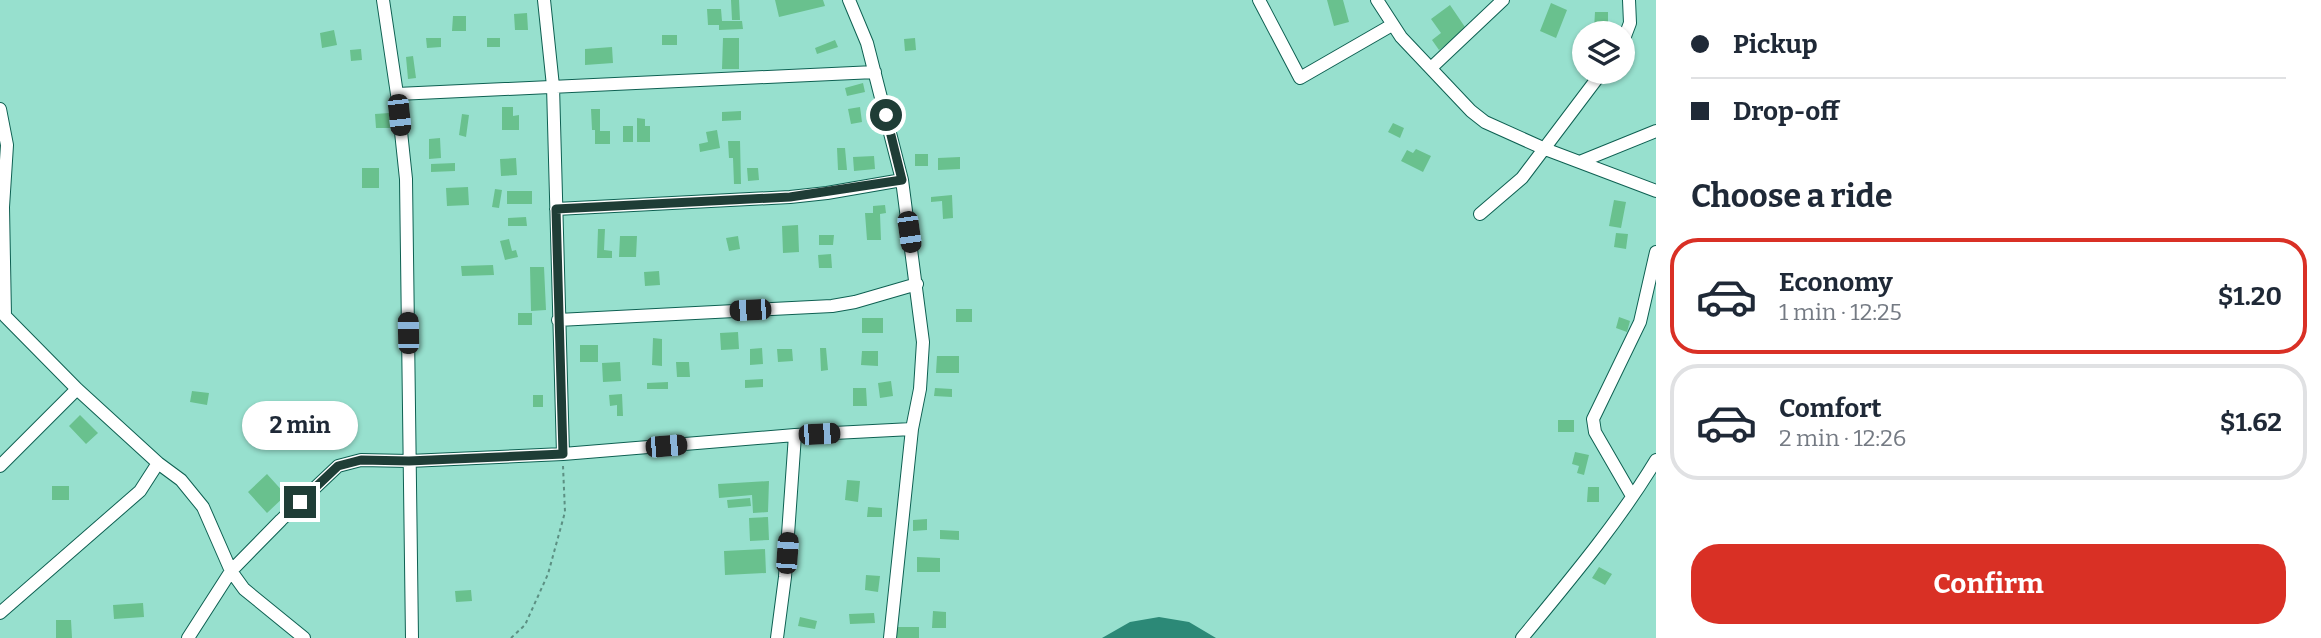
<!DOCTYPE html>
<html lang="en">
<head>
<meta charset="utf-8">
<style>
	body { margin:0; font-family:Bitter,serif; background:#f2f2f3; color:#1f2937; height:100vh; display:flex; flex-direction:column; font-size:26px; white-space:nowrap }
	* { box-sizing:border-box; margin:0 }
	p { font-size:23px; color:#747a83 }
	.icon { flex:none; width:38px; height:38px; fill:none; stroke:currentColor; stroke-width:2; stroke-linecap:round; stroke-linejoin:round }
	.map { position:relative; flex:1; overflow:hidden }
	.panel { display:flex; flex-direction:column; background:#fff; width:665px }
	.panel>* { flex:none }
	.top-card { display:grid; align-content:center; height:154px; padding:0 35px; background:#fff }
	.controls { position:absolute; left:1572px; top:21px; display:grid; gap:14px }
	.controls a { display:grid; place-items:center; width:63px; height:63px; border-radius:50%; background:#fff; box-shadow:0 2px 5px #0004; font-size:35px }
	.end { position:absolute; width:32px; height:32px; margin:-16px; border:9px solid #1f3d36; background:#fff; box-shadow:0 0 0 4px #fff }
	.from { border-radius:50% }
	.bubble { position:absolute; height:49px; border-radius:24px; background:#fff; box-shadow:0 2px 5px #0004; font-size:23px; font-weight:700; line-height:49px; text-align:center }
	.car { position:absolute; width:21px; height:42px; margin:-21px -10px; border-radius:9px; box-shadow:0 0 5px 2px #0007; background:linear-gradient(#222 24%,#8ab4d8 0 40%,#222 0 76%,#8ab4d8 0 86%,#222 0) }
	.top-card b { display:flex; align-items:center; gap:24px; height:66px; font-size:26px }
	.top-card b+b { border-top:2px solid #e0e1e3 }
	.top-card i { width:18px; height:18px; background:#1f2937 }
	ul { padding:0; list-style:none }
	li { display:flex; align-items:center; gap:21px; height:116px; margin:0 14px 10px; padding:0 21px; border:4px solid #e0e1e3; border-radius:28px }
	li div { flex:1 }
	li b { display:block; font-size:26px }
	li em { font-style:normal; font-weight:700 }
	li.selected { border-color:#d93025 }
	li>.icon { width:63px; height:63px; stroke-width:1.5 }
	h2 { padding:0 35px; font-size:32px; line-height:84px }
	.button { display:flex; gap:14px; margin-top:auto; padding:14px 35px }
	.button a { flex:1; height:80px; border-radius:28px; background:#d93025; color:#fff; font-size:28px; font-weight:700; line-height:80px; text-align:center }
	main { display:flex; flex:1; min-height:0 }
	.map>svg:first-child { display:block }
	.water { fill:#2c8977 }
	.building { fill:#69c18e }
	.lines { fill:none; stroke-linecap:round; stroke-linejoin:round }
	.minor-casing { stroke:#0e6052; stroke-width:14 }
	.path { stroke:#5c9083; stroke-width:2; stroke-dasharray:3.5 3.5; stroke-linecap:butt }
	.minor { stroke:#fff; stroke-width:12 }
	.route { stroke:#1f3d36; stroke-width:9 }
</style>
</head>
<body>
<main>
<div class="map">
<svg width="1656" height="638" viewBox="0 0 1656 638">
	<rect width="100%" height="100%" fill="#97e0ce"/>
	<!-- water -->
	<path class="water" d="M 1159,617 L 1189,622 L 1216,638 L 1102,638 L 1130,622 Z"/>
	<!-- building -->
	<path class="building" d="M 731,0 L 739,0 L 740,20 L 732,20 Z
		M 775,0 L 823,0 L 825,6 L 779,17 Z
		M 1327,0 L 1343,0 L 1349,22 L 1334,26 Z
		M 1551,3 L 1567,10 L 1556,38 L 1540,31 Z
		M 1450,5 L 1467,30 L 1439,50 L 1432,40 L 1441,33 L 1431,19 Z
		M 707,9 L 721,9 L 722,21 L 742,21 L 743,29 L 719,30 L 719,25 L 708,25 Z
		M 1595,12 L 1608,12 L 1608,29 L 1594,29 Z
		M 527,13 L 528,30 L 515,30 L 514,14 Z
		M 453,16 L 466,16 L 466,31 L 452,31 Z
		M 334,30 L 337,45 L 322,48 L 320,33 Z
		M 662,35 L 677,35 L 677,45 L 662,45 Z
		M 426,38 L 441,38 L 441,47 L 427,48 Z
		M 487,38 L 500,38 L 500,47 L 487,47 Z
		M 723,38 L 739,38 L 739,69 L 722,69 Z
		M 915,38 L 916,50 L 905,51 L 904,39 Z
		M 835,40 L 838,47 L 817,54 L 815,48 Z
		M 612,47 L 613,63 L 585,65 L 585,49 Z
		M 361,49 L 362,60 L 351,61 L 350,50 Z
		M 413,56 L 416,78 L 408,79 L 406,57 Z
		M 863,83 L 865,92 L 847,96 L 845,88 Z
		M 502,107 L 513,107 L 513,116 L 519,115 L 519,130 L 502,130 Z
		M 860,107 L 862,122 L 851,124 L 848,109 Z
		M 591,109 L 600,109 L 600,131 L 610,131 L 610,144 L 595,144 L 595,130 L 592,130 Z
		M 741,111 L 741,120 L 722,121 L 722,112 Z
		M 389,113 L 390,128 L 376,128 L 375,114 Z
		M 462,114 L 469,115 L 466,137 L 459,135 Z
		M 637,118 L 645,119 L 645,126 L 650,126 L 650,142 L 637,142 Z
		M 1393,123 L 1404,128 L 1400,138 L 1388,132 Z
		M 623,126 L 633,126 L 633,142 L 623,142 Z
		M 717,130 L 720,148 L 700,152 L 699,144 L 708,142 L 706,132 Z
		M 440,138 L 441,158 L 429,159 L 429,139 Z
		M 728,141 L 740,141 L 741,184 L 734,184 L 733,158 L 729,158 Z
		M 837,148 L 845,148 L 847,170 L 838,170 Z
		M 1416,149 L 1431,156 L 1423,172 L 1401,161 L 1407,150 L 1413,153 Z
		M 915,154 L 928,154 L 928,166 L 915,166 Z
		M 874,156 L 875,169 L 854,171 L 853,157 Z
		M 960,157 L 960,169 L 938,170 L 938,158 Z
		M 516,158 L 517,175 L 501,176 L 500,159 Z
		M 455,163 L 455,171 L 431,172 L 431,164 Z
		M 362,168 L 379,168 L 379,188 L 362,188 Z
		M 747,168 L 758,168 L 759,180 L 748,181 Z
		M 468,187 L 469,205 L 447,206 L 446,188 Z
		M 495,189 L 502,190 L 499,208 L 492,207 Z
		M 507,191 L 532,191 L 532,204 L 507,204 Z
		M 952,195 L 953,218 L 943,219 L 942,201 L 931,202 L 931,197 Z
		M 1614,200 L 1626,202 L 1621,228 L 1609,226 Z
		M 885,205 L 886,213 L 880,214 L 881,240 L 867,240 L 865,213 L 873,213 L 873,206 Z
		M 526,217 L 527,226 L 508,226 L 508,218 Z
		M 798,225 L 799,252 L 783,253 L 782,226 Z
		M 598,229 L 605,229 L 604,250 L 612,251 L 612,258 L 597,258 Z
		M 1616,233 L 1628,234 L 1626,249 L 1614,247 Z
		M 819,235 L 834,235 L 833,245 L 819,245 Z
		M 620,236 L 637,236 L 636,257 L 619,257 Z
		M 738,236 L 740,249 L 729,251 L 726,238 Z
		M 509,239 L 512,251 L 516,250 L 518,257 L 505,260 L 500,241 Z
		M 831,254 L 832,268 L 819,268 L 818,255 Z
		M 493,265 L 494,275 L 462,276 L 461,266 Z
		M 530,267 L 544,267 L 546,310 L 531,311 Z
		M 659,271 L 660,285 L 645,286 L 644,272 Z
		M 956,309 L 972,309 L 972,322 L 956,322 Z
		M 518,313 L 532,313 L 532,325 L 518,325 Z
		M 1619,317 L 1630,321 L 1627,332 L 1616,328 Z
		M 862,318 L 883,318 L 883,333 L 862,333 Z
		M 738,332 L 739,349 L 721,350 L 720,333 Z
		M 653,338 L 662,339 L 662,366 L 652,365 Z
		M 580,345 L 598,345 L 598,362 L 580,362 Z
		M 762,348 L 763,364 L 750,365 L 750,349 Z
		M 820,348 L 826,348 L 828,370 L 821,371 Z
		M 777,349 L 792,349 L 793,361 L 778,362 Z
		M 862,351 L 878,351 L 878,366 L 861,365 Z
		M 937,356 L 959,356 L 959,373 L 936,373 Z
		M 620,362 L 621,381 L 603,382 L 602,363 Z
		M 676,362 L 689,362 L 690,377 L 677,377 Z
		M 763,379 L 763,387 L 745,388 L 745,380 Z
		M 891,381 L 893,396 L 880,398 L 878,383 Z
		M 668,382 L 668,389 L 647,389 L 647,383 Z
		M 853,388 L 866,388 L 867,406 L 853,406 Z
		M 935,388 L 952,389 L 952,397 L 934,396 Z
		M 192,391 L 209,393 L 207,405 L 190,402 Z
		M 622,394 L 623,416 L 617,416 L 617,405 L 610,406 L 609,395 Z
		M 533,395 L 543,395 L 543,407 L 533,407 Z
		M 80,415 L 98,433 L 86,444 L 69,426 Z
		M 1558,420 L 1574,420 L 1574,432 L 1558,432 Z
		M 1575,452 L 1589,455 L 1584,475 L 1577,473 L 1579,466 L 1572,464 Z
		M 267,474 L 286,495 L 267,513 L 248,492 Z
		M 847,480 L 860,481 L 858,502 L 845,500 Z
		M 769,481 L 768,512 L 753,513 L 752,495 L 719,498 L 718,484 Z
		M 52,486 L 69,486 L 69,500 L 52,500 Z
		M 1588,487 L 1599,487 L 1599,502 L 1587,502 Z
		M 750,498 L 751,506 L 728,508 L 727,500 Z
		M 868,507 L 882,508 L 882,517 L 867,517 Z
		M 768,517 L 769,540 L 750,541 L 749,518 Z
		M 927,519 L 927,530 L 913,531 L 913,520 Z
		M 940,530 L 959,531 L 959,540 L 940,539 Z
		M 765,549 L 766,573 L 725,575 L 724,551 Z
		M 917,557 L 940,558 L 940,572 L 917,572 Z
		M 1599,567 L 1612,574 L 1605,585 L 1592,578 Z
		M 866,575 L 880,576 L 878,592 L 865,590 Z
		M 471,590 L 472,601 L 456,602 L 455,591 Z
		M 143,603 L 144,617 L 114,619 L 113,605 Z
		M 933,611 L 946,612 L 946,628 L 932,628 Z
		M 874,613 L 875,623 L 850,624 L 849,614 Z
		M 800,617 L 817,621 L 815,629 L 798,626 Z
		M 56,620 L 71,620 L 72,638 L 56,638 Z
		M 897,627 L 919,627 L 919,638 L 897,638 Z"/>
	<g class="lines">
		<defs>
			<path id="minor" d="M 383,0 L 397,94 L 406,179 L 412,638
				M 544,0 L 553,86 L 563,454
				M 849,0 L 867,43 L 902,180 L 923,342 L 920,389 L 912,429 L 890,638
				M 1259,0 L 1300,78 L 1392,25
				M 1377,0 L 1401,37 L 1471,111 L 1485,122 L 1545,149 L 1656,191
				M 1622,44 L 1630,23 L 1629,0
				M 1431,68 L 1503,0
				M 397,94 L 875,72
				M 0,109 L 7,145 L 3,207 L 5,316 L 77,389 L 158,463 L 181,480 L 203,507 L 231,571 L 244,589 L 304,638
				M 1582,161 L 1656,131
				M 556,209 L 790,197 L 827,193 L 902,180
				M 1480,214 L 1522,178 L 1602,72
				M 558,320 L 832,306 L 855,302 L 917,284
				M 0,466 L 77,389
				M 1632,496 L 1595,432 L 1593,419 L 1640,322 L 1656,252
				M 0,613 L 140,491 L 158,463
				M 188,638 L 231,571 L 281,520 L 338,466 L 361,460 L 409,461 L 563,454 L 795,435 L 912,429
				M 777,638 L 785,577 L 795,435
				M 1522,638 C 1569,581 1618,523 1656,460"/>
		</defs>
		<!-- minor casing -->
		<use href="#minor" class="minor-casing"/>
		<!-- path -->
		<path class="path" d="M 511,638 L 525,625 L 548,574 L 565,512 L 563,466"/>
		<!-- minor -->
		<use href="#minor" class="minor"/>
	</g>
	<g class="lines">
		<!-- route -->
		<path class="route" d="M 300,502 L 338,466 L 361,460 L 409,461 L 563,454 L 556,209 L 790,197 L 902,180 L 886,115"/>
	</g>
</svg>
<div class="controls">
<a><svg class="icon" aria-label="layers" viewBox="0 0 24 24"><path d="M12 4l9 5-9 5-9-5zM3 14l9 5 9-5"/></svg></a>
</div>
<i class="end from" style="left:886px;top:115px"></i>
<i class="end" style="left:300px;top:502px"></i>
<div class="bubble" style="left:242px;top:401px;width:116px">2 min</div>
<i class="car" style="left:399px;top:115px;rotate:174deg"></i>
<i class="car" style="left:909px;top:232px;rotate:172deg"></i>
<i class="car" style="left:750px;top:310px;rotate:267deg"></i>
<i class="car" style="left:408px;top:333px;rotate:359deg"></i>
<i class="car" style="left:819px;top:434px;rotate:87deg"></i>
<i class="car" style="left:666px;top:446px;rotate:85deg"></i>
<i class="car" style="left:787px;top:553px;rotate:4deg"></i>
</div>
<section class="panel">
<div class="top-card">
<b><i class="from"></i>Pickup</b>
<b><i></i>Drop-off</b>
</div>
<h2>Choose a ride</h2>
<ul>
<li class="selected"><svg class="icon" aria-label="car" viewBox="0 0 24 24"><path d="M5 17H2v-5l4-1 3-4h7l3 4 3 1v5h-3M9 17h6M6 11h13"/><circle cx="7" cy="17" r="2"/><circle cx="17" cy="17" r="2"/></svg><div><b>Economy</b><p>1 min · 12:25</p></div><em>$1.20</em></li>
<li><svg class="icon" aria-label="car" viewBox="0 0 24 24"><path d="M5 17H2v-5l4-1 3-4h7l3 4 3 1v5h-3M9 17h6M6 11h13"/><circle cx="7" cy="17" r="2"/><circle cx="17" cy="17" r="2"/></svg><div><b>Comfort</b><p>2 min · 12:26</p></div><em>$1.62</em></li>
</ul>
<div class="button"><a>Confirm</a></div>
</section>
</main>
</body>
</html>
